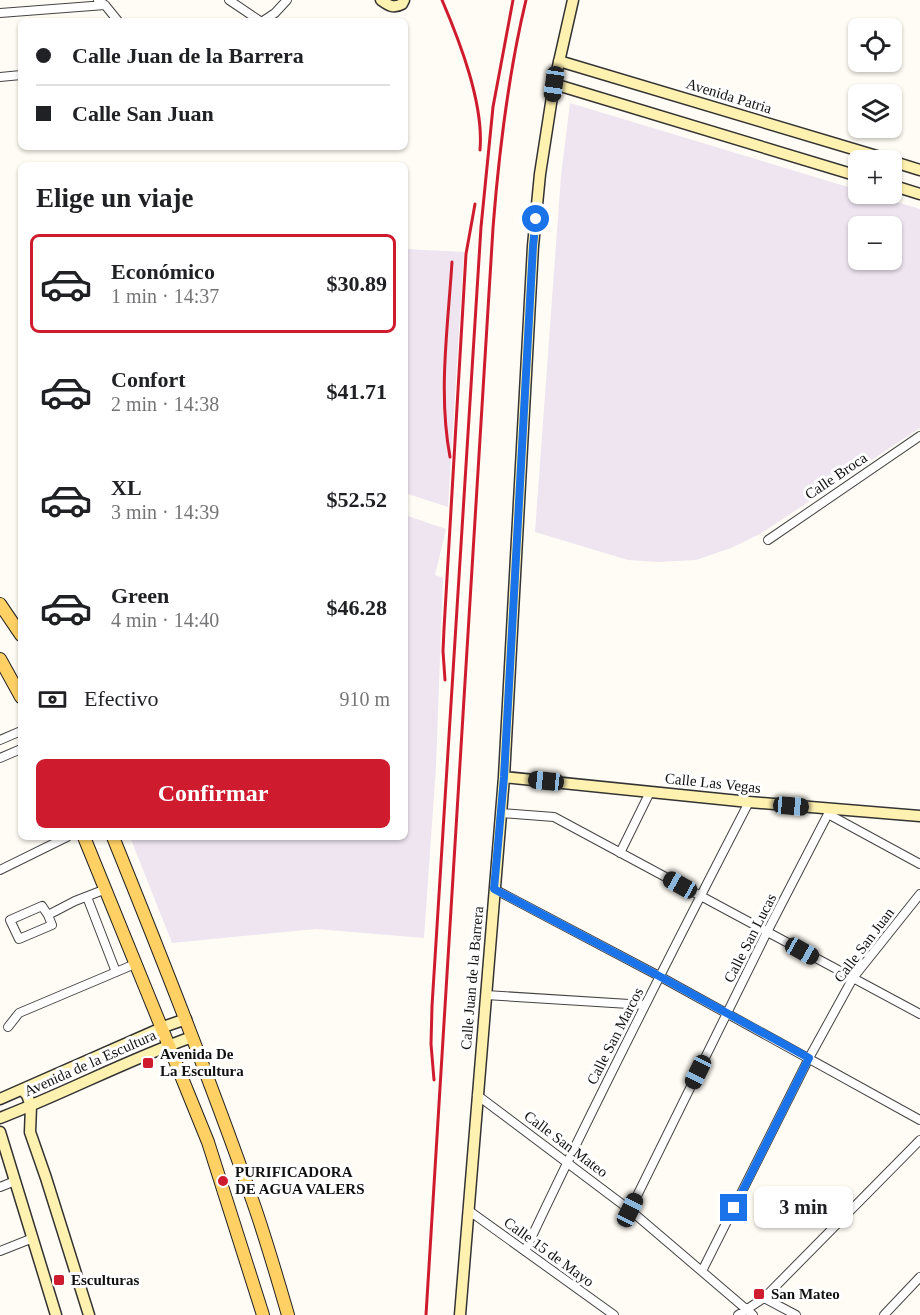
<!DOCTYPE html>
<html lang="es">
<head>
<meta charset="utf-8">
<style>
	body { margin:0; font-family:"Times New Roman",serif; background:#f6f6f6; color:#202124; height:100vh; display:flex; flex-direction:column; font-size:22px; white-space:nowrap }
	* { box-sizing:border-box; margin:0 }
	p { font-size:20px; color:#757577 }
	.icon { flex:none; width:33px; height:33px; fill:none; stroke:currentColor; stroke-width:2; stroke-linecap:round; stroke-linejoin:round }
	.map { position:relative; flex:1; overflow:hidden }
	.details { position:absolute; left:18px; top:162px; width:390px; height:678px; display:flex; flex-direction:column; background:#fff; border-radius:9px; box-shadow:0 2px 4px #0004 }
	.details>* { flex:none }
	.guide { position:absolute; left:18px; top:18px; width:390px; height:132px; border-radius:9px; box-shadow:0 2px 4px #0004; display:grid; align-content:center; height:132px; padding:0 18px; background:#fff }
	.fabs { position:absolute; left:848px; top:18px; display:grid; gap:12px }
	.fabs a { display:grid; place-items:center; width:54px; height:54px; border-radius:9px; background:#fff; box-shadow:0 2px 4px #0004; font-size:30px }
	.end { position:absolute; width:27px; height:27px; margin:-14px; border:8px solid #1a73e8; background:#fff; box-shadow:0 0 0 3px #fff }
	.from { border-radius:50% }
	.bubble { position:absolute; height:42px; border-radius:9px; background:#fff; box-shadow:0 2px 4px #0004; font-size:20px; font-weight:700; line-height:42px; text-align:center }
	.car { position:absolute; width:18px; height:36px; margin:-18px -9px; border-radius:8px; box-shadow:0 0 4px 2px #0007; background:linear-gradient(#222 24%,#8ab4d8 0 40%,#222 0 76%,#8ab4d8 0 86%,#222 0) }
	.guide b { display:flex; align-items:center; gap:21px; height:57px; font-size:22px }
	.guide b+b { border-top:2px solid #e0e0e0 }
	.guide i { width:15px; height:15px; background:#202124 }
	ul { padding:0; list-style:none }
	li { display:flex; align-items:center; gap:18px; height:99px; margin:0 12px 9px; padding:0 6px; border:3px solid transparent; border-radius:9px }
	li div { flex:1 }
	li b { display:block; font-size:22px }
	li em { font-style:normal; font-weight:700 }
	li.current { border-color:#cf1b2e }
	li>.icon { width:54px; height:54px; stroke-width:1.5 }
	h2 { padding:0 18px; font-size:27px; line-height:72px }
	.pay { display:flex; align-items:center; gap:15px; height:66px; padding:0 18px; font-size:22px }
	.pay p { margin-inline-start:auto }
	.cta { display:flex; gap:12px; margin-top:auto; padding:12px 18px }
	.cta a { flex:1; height:69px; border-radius:9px; background:#cf1b2e; color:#fff; font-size:24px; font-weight:700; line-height:69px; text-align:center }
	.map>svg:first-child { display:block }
	.industrial { fill:#eee5f0; fill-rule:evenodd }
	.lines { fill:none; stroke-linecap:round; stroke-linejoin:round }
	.street-casing { stroke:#444; stroke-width:10 }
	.secondary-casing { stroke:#333; stroke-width:13 }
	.primary-casing { stroke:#222; stroke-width:14 }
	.street { stroke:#fff; stroke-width:8 }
	.secondary { stroke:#fff2b0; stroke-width:10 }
	.primary { stroke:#ffd165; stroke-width:12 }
	.rail { stroke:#cf1b2e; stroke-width:3 }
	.route { stroke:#1a73e8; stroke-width:8 }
	.poi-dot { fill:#cf1b2e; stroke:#fff; stroke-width:2 }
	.labels { text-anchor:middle; stroke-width:6; stroke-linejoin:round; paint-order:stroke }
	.street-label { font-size:15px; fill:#111; stroke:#fff }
	.poi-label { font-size:15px; font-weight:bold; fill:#111; stroke:#fff; text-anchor:start }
</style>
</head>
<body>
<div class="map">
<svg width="920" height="1315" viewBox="0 0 920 1315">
	<rect width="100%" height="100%" fill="#fffcf5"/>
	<!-- industrial -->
	<path class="industrial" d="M 570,103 L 858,190 L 858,194 L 870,194 L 920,209 L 920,428 L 760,534 L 731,548 L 696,560 L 659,562 L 628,560 L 535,532 L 561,176 ZM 858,226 L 891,226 L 891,260 L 858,260 Z
		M 405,249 L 464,252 L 448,507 L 405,493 Z
		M 405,515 L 446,529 L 435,575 L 443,578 L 436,766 L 424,938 L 316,929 L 172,943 L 130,837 L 405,837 Z"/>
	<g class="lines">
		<defs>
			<path id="street" d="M 98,0 L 105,5 L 118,21
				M 229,0 L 260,21
				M 0,13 L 105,5
				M 263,21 L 275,13 L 287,0
				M 0,77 L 21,75
				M 768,540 L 920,436
				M 0,740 L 21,731
				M 0,758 L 21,749
				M 501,813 L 554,817 L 920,1014
				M 828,814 L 920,864
				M 620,853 L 650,792
				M 0,870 L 67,837
				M 494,889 L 659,976 L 920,1120
				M 87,897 L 116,972
				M 48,915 L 52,925 L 19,939 L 10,920 L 42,906 L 48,915 L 75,901 L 106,889
				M 486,995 L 645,1005
				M 8,1027 L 19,1013 L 135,964
				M 477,1095 L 630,1210 L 753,1315
				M 0,1187 L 15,1181
				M 468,1210 L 614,1315
				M 630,1210 L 767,932 L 828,814 L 832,810
				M 0,1251 L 33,1238
				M 525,1251 C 596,1100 672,951 749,802
				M 702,1271 L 809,1058 L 853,978 L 920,894
				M 764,1298 L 796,1315
				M 738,1315 L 764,1298 L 920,1140
				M 884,1315 L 920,1277"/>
			<path id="secondary" d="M 381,0 C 388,5 393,9 402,4 L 404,0
				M 559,61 L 890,160
				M 554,84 L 858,176
				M 891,161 L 920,170
				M 891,185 L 920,194
				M 504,777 L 749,802 L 920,816
				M 22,1090 L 27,1095 L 31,1106 L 30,1132 L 46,1178 L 89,1315
				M 0,1099 L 166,1026 L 186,1019
				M 0,1118 C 65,1093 127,1060 192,1037
				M 0,1132 L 56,1315
				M 460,1315 L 504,777 L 533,246 L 540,174 L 554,84 L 573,0"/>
			<path id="primary" d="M 0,604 L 21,635
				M 0,659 L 21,697
				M 84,837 L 208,1142 L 263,1315
				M 113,837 C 162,958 210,1079 253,1202 C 266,1239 277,1277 288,1315"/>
		</defs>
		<!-- street casing -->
		<use href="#street" class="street-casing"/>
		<!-- secondary casing -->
		<use href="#secondary" class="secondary-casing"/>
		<!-- primary casing -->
		<use href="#primary" class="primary-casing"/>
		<!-- street -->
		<use href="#street" class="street"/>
		<!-- secondary -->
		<use href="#secondary" class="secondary"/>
		<!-- primary -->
		<use href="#primary" class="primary"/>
		<!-- rail -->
		<path class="rail" d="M 442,0 C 460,42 484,104 480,150
			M 450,457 C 438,393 448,326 452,262
			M 445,680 L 443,651 L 444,629 L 466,254 L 475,204
			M 434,1080 L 431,1044 L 432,1006 L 481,227 L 493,107 L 513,0
			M 426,1315 L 493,228 C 499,151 508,75 526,0"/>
	</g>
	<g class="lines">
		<!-- route -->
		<path class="route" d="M 536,219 L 533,246 L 504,777 L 494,889 L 659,976 L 809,1058 L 734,1208"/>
	</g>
	<!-- markers -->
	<g class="poi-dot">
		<rect x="142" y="1057" width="12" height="12" rx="3"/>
		<circle cx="223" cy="1181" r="6"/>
		<rect x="53" y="1274" width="12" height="12" rx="3"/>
		<rect x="753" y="1288" width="12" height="12" rx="3"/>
	</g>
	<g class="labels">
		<!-- street labels -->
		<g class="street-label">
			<text transform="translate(729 96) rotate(17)" y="5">Avenida Patria</text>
			<text transform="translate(836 476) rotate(-34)" y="5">Calle Broca</text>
			<text transform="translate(713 783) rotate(6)" y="5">Calle Las Vegas</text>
			<text transform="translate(750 938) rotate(-63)" y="5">Calle San Lucas</text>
			<text transform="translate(864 945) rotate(-53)" y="5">Calle San Juan</text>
			<text transform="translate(472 978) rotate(-85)" y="5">Calle Juan de la Barrera</text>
			<text transform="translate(615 1036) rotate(-63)" y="5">Calle San Marcos</text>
			<text transform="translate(90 1063) rotate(-24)" y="5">Avenida de la Escultura</text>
			<text transform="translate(566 1144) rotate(37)" y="5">Calle San Mateo</text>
			<text transform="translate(549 1252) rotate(36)" y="5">Calle 15 de Mayo</text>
		</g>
		<!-- poi labels -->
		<g class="poi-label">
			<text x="160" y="1059">Avenida De<tspan x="160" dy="17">La Escultura</tspan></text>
			<text x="235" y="1177">PURIFICADORA<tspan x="235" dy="17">DE AGUA VALERS</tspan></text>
			<text x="71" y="1285">Esculturas</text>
			<text x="771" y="1299">San Mateo</text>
		</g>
	</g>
</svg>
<div class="fabs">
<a><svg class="icon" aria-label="locate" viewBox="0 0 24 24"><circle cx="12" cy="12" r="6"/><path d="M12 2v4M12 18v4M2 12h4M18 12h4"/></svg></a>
<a><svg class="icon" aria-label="layers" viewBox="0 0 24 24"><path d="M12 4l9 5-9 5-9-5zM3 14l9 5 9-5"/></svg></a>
<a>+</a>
<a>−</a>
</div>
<i class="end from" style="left:536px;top:219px"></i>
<i class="end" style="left:734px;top:1208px"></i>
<div class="bubble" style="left:754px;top:1186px;width:99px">3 min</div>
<i class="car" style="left:554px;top:84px;rotate:188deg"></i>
<i class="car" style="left:546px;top:781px;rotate:276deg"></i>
<i class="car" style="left:791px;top:806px;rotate:95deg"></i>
<i class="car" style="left:680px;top:885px;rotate:299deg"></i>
<i class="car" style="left:802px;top:951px;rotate:119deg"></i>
<i class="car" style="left:698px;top:1072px;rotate:206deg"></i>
<i class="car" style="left:630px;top:1210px;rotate:26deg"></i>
<div class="guide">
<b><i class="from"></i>Calle Juan de la Barrera</b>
<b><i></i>Calle San Juan</b>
</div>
<section class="details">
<h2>Elige un viaje</h2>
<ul>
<li class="current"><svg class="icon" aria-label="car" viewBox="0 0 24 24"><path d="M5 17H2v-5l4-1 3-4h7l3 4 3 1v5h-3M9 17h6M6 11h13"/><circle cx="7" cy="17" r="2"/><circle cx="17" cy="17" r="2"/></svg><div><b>Económico</b><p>1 min · 14:37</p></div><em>$30.89</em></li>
<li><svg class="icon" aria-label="car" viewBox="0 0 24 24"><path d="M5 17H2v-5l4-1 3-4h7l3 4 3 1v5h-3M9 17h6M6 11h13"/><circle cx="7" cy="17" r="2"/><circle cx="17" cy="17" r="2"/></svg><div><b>Confort</b><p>2 min · 14:38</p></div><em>$41.71</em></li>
<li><svg class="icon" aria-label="car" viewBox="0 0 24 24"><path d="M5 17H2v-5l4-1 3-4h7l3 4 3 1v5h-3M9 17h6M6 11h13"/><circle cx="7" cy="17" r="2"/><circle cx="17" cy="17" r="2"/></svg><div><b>XL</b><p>3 min · 14:39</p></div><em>$52.52</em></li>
<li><svg class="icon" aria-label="car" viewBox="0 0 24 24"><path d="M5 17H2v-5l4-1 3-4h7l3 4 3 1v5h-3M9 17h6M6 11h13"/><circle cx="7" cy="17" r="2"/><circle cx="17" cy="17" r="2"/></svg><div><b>Green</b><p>4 min · 14:40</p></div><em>$46.28</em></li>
</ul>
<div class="pay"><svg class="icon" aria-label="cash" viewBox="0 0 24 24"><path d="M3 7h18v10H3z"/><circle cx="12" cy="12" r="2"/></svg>Efectivo<p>910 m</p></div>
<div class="cta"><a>Confirmar</a></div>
</section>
</div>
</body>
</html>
